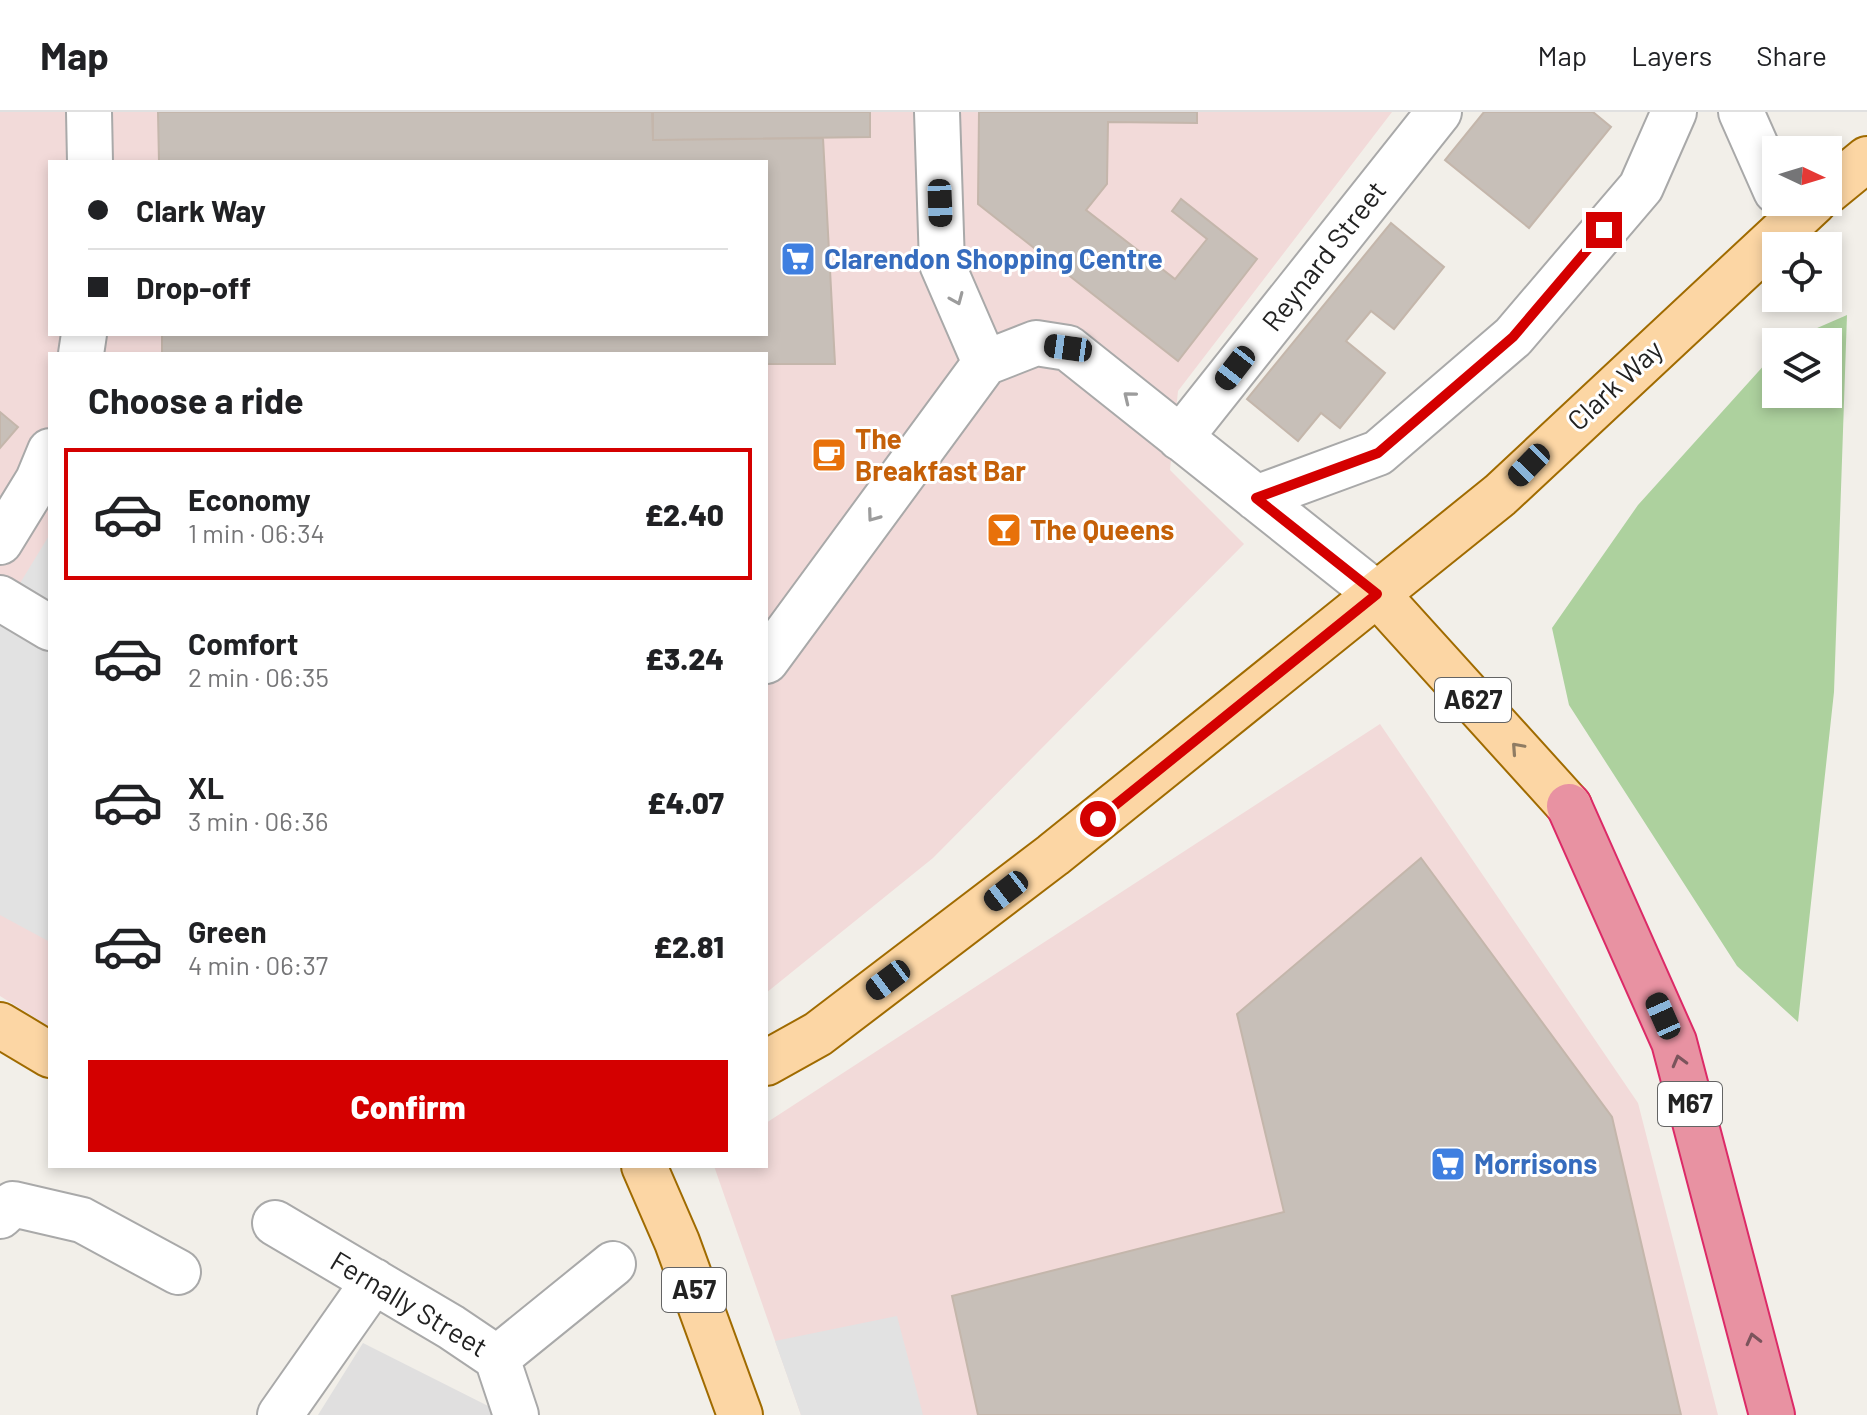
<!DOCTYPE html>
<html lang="en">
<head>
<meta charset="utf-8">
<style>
	body { margin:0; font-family:Barlow,sans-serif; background:#f2f2f2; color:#202124; height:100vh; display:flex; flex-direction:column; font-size:30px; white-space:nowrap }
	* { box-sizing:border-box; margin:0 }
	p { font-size:26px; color:#757577 }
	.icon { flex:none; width:44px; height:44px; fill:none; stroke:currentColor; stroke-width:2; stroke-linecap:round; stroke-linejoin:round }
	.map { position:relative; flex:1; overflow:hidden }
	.panel { position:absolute; left:48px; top:240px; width:720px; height:816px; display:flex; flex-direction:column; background:#fff; border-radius:0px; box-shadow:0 4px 12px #0003 }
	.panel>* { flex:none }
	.hud { position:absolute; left:48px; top:48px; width:720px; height:176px; border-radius:0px; box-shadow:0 4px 12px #0003; display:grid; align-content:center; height:176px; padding:0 40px; background:#fff }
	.needle { width:52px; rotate:94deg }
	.fabs { position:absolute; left:1762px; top:24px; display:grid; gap:16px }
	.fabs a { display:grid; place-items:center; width:80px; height:80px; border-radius:0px; background:#fff; box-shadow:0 4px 12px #0003; font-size:40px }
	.end { position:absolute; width:36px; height:36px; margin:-18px; border:10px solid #d40000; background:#fff; box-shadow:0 0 0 4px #fff }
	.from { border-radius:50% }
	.car { position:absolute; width:24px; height:48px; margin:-24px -12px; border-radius:10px; box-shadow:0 0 6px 2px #0007; background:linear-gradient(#222 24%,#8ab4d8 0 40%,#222 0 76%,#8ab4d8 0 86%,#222 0) }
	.hud b { display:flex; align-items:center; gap:28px; height:76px; font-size:30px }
	.hud b+b { border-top:2px solid #e0e0e0 }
	.hud i { width:20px; height:20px; background:#202124 }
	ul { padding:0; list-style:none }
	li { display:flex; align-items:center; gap:24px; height:132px; margin:0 16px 12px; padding:0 24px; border:4px solid transparent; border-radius:0px }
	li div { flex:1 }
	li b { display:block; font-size:30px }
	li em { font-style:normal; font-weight:800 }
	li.active { border-color:#d40000 }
	li>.icon { width:72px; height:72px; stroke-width:1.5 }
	h2 { padding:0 40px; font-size:36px; line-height:96px }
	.action { display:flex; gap:16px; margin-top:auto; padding:16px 40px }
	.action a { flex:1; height:92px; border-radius:0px; background:#d40000; color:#fff; font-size:32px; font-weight:800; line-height:92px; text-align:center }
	header { display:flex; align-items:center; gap:48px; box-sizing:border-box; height:112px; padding:0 40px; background:#fff; border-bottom:2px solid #e0e0e0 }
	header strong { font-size:38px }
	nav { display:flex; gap:44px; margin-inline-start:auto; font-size:28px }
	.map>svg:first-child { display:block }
	.residential { fill:#e0dfdf }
	.commercial { fill:#f2dad9; fill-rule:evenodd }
	.forest { fill:#add19e }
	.parking { fill:#e2e2e2 }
	.building { fill:#c7bfb8; stroke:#c4b6ab; stroke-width:2 }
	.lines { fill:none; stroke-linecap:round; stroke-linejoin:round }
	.minor-casing { stroke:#a9a9a9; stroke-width:48 }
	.major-casing { stroke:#a06b00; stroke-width:48 }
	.highway-casing { stroke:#dc2a67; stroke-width:48 }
	.minor { stroke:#fff; stroke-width:44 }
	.major { stroke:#fcd6a4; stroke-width:44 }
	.highway { stroke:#e892a2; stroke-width:44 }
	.oneway { stroke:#9c9c9c }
	.oneway2 { stroke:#8f7c63 }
	.oneway3 { stroke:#7b545c }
	.route { stroke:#d40000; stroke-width:10 }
	.labels { text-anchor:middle; stroke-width:6; stroke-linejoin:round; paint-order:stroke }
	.shield { fill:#fff; stroke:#646464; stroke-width:2 }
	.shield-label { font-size:26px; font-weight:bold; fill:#222 }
	.street-label { font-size:28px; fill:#222; stroke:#fff }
	.shop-label { font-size:28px; font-weight:bold; fill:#366cbe; stroke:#fff; text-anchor:start }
	.food-label { font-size:28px; font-weight:bold; fill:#c56008; stroke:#fff; text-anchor:start }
</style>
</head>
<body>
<header>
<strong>Map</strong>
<nav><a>Map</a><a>Layers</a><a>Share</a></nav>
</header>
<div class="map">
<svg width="1867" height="1303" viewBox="0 0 1867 1303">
	<rect width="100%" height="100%" fill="#f2efe9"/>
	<!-- residential -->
	<path class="residential" d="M 363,1231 L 506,1303 L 318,1303 Z"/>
	<!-- commercial -->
	<path class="commercial" d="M 0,0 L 1392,0 L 1178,279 L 1170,358 L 1244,432 L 933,746 L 766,881 L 766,242 L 50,242 L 50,915 L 0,884 ZM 50,50 L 766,50 L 766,222 L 50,222 Z
		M 1380,612 L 1638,991 L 1718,1303 L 801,1303 L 714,1054 L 766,1054 L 766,1011 Z"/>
	<!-- forest -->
	<path class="forest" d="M 1847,203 L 1834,580 L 1798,910 L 1737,854 L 1569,593 L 1552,516 L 1638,393 L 1776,240 L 1776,282 L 1828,282 L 1828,230 L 1785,230 Z"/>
	<!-- parking -->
	<path class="parking" d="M 50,422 L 50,830 L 0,803 L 0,504 Z
		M 897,1204 L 923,1303 L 801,1303 L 775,1229 Z"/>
	<!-- building -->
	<path class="building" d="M 158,0 L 652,0 L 653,28 L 823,26 L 835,252 L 766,252 L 766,242 L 162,242 L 162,222 L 766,222 L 766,50 L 159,50 Z
		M 653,0 L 870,0 L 870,25 L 653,28 Z
		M 979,0 L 1197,0 L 1197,11 L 1108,10 L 1107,72 L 1086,98 L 1175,167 L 1207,127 L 1172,99 L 1181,87 L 1257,147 L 1178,249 L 978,92 Z
		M 1484,0 L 1593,0 L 1611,15 L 1529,116 L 1445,48 Z
		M 1391,111 L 1444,155 L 1394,217 L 1371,199 L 1346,229 L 1385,261 L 1340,316 L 1321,301 L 1298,329 L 1247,287 Z
		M 0,300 L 18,315 L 0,336 Z
		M 1421,746 L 1612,1005 L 1681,1303 L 978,1303 L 952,1184 L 1284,1100 L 1237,902 Z"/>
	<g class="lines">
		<defs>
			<path id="minor" d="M 89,0 L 90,50
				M 937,0 L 942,152 L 985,251
				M 1741,0 L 1776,79
				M 81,242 L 84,222
				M 985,251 L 1036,231 L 1068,236 L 1377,482
				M 1180,326 L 1439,0
				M 1256,386 L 1378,341 L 1513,225 L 1641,75 L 1674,0
				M 0,430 L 38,368 L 50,339
				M 0,486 L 50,516
				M 766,549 L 985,251
				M 0,1104 L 13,1092 L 82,1108 L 178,1160
				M 275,1111 L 451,1215 L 497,1246 L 613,1152
				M 497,1246 L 516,1303
				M 280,1303 L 374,1169"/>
			<path id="major" d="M 1828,79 L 1867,47
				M 1377,482 L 1569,694
				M 0,913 L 50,943
				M 766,951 L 818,922 L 1053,743 L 1500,383 L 1814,90
				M 644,1054 L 677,1130 L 740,1303"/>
			<path id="highway" d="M 1569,694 L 1674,930 L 1772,1303"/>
		</defs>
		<!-- minor casing -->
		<use href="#minor" class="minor-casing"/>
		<!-- major casing -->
		<use href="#major" class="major-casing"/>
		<!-- highway casing -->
		<use href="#highway" class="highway-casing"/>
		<!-- minor -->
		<use href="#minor" class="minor"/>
		<!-- major -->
		<use href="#major" class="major"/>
		<!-- highway -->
		<use href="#highway" class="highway"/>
	</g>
	<!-- one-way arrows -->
	<defs><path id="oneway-chevron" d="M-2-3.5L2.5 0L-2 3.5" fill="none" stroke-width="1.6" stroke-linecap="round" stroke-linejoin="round" transform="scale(2)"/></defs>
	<g class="oneway">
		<use href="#oneway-chevron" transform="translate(957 187) rotate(67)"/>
		<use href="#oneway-chevron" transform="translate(1129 285) rotate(-141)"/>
		<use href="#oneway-chevron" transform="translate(873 404) rotate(126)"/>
	</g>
	<use class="oneway2" href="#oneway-chevron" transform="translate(1517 636) rotate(-132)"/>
	<g class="oneway3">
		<use href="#oneway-chevron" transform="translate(1679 949) rotate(-105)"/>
		<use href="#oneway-chevron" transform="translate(1753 1227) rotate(-104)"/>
	</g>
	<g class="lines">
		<!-- route -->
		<path class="route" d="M 1098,707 L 1377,482 L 1256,386 L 1378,341 L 1513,225 L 1604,118"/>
	</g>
	<!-- icons -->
	<defs>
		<symbol id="supermarket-square" viewBox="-11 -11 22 22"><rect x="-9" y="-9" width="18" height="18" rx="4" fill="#3f7fe0" stroke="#fff"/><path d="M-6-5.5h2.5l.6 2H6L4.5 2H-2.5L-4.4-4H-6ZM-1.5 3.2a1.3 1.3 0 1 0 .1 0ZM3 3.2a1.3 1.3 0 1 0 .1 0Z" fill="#fff"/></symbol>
		<symbol id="cafe-square" viewBox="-11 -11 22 22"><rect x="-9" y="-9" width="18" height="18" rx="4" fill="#e8710a" stroke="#fff"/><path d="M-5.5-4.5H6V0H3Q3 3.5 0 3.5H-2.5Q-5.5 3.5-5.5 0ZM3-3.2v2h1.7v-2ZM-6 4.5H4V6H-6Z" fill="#fff"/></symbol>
		<symbol id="bar-square" viewBox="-11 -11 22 22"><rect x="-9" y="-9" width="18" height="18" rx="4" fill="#e8710a" stroke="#fff"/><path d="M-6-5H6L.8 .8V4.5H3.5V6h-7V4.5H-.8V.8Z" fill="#fff"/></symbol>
	</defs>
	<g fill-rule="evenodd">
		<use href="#supermarket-square" x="778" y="127" width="40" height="40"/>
		<use href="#cafe-square" x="809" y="323" width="40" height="40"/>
		<use href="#bar-square" x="984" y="398" width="40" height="40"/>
		<use href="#supermarket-square" x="1428" y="1032" width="40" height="40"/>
	</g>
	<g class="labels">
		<!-- shield labels -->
		<g class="shield">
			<rect x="1435" y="566" width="76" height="44" rx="6"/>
			<rect x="1658" y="970" width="64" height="44" rx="6"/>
			<rect x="662" y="1156" width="64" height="44" rx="6"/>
		</g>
		<g class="shield-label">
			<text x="1473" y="597">A627</text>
			<text x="1690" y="1001">M67</text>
			<text x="694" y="1187">A57</text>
		</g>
		<!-- street labels -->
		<g class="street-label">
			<text transform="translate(1324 144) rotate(-52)" y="10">Reynard Street</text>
			<text transform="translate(1615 273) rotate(-43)" y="10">Clark Way</text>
			<text transform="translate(409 1192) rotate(31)" y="10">Fernally Street</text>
		</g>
		<!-- shop labels -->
		<g class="shop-label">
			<text x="824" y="157">Clarendon Shopping Centre</text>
			<text x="1474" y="1062">Morrisons</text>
		</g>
		<!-- food labels -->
		<g class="food-label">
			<text x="855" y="337">The<tspan x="855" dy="32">Breakfast Bar</tspan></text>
			<text x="1030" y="428">The Queens</text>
		</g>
	</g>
</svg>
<div class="fabs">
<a><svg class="needle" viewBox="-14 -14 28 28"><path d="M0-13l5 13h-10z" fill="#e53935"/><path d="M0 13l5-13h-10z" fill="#757577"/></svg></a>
<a><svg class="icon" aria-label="locate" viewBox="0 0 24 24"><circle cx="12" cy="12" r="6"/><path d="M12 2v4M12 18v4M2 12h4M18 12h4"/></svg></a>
<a><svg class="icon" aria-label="layers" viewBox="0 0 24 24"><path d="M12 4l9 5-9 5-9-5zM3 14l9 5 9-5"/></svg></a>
</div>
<i class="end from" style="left:1098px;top:707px"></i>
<i class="end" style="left:1604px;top:118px"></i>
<i class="car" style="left:940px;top:91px;rotate:178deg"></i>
<i class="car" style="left:1068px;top:236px;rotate:278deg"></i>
<i class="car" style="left:1235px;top:256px;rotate:218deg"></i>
<i class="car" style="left:1529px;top:353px;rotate:224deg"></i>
<i class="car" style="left:1006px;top:779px;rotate:232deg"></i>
<i class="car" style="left:888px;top:868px;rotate:233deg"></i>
<i class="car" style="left:1663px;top:904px;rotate:336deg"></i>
<div class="hud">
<b><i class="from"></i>Clark Way</b>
<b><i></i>Drop-off</b>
</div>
<section class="panel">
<h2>Choose a ride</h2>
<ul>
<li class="active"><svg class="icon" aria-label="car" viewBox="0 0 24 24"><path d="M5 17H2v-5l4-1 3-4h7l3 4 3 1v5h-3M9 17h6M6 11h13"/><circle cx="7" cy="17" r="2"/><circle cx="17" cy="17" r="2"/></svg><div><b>Economy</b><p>1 min · 06:34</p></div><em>£2.40</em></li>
<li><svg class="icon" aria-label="car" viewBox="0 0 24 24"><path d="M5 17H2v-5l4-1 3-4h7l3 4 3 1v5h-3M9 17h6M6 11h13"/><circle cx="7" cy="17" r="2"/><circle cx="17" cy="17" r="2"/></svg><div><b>Comfort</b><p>2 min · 06:35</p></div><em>£3.24</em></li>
<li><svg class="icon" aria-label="car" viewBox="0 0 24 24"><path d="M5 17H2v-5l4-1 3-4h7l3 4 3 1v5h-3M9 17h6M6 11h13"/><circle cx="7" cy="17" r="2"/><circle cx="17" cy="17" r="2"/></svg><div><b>XL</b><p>3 min · 06:36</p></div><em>£4.07</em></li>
<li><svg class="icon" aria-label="car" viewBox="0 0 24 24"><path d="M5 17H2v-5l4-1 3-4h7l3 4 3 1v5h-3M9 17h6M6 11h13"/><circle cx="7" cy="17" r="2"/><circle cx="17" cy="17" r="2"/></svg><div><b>Green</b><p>4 min · 06:37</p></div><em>£2.81</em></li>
</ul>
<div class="action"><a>Confirm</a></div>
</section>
</div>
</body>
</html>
